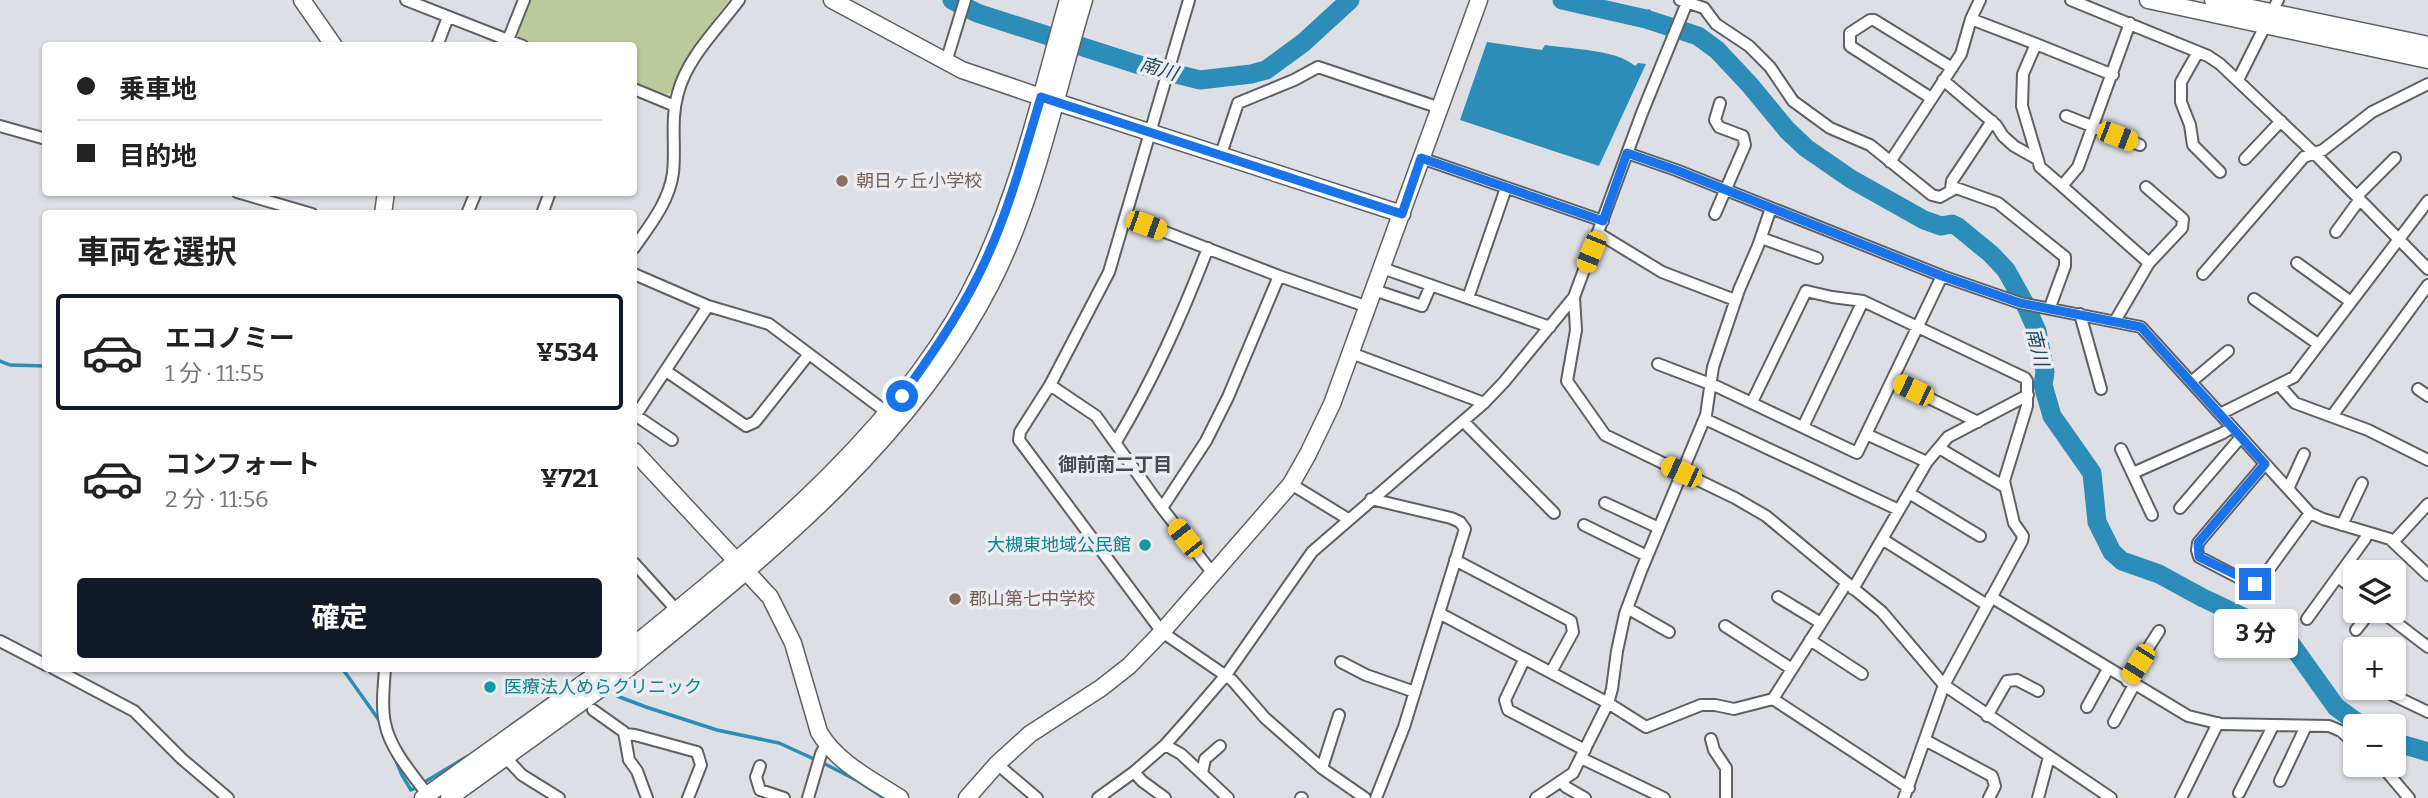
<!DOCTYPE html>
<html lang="ja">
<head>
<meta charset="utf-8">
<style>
	body { margin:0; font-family:Bitter,"Noto Sans JP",serif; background:#f2f2f2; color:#222; height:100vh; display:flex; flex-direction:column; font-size:26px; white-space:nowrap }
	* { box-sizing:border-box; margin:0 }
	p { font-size:23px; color:#767676 }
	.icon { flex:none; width:38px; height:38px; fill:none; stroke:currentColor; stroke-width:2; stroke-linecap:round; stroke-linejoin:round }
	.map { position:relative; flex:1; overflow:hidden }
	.panel { position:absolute; left:42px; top:210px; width:595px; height:462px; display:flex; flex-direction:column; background:#fff; border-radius:7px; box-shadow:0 2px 5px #0004 }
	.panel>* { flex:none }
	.top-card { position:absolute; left:42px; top:42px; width:595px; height:154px; border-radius:7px; box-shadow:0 2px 5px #0004; display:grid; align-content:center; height:154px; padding:0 35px; background:#fff }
	.tools { position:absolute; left:2343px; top:560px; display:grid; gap:14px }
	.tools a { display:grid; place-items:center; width:63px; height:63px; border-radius:7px; background:#fff; box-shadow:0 2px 5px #0004; font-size:35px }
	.end { position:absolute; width:32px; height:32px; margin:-16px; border:9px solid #1a73e8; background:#fff; box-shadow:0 0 0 4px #fff }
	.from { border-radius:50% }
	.bubble { position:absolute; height:49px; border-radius:7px; background:#fff; box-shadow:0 2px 5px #0004; font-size:23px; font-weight:700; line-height:49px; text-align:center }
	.car { position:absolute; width:21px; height:42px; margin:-21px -10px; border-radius:9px; box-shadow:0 0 5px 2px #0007; background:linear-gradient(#f5c518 24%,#345 0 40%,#f5c518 0 76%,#345 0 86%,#f5c518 0) }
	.top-card b { display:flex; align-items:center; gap:24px; height:66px; font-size:26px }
	.top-card b+b { border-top:2px solid #e0e0e0 }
	.top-card i { width:18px; height:18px; background:#222 }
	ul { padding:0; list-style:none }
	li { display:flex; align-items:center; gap:21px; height:116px; margin:0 14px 10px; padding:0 21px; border:4px solid transparent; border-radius:7px }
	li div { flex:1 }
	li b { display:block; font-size:26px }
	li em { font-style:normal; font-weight:700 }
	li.selected { border-color:#111827 }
	li>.icon { width:63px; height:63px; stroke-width:1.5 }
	h2 { padding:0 35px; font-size:32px; line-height:84px }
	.primary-button { display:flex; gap:14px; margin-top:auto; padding:14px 35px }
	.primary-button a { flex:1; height:80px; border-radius:7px; background:#111827; color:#fff; font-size:28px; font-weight:700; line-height:80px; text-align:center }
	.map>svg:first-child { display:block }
	.green { fill:#bcca9b }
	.water { fill:#2c8db9 }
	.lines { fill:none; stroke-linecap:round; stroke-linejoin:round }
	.stream { stroke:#2c8db9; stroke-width:3.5 }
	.river { stroke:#2c8db9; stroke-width:19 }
	.street-casing { stroke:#5e6064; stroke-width:14 }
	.secondary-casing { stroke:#5e6064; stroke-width:19 }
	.street { stroke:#fff; stroke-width:10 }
	.secondary { stroke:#fff; stroke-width:16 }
	.route { stroke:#1a73e8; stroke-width:9 }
	.education-dot { fill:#8d6e63; stroke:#ebecf1; stroke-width:2.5 }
	.culture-dot { fill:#0f9aa8; stroke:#ebecf1; stroke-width:2.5 }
	.labels { text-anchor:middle; stroke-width:7; stroke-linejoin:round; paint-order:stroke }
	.education-label { font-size:18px; fill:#785e54; stroke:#ebecf1; text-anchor:start }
	.culture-label { font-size:18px; fill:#0d838f; stroke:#ebecf1; text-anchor:end }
	.water-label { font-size:19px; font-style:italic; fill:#20475b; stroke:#ebecf1 }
	.neighbourhood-label { font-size:19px; font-weight:bold; fill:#494a4e; stroke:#ebecf1 }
</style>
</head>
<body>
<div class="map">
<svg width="2428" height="798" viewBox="0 0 2428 798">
	<rect width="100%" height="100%" fill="#dddfe4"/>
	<!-- green -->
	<path class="green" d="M 530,0 L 729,0 C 708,28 681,57 671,92 L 666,95 L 634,82 L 634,46 L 539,45 L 518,38 L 518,30 Z"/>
	<!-- water -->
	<path class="water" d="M 1487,42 L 1542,50 L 1545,45 C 1569,49 1616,49 1635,66 L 1638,63 L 1646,64 L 1599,166 L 1460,120 Z"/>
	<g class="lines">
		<!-- stream -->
		<path class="stream" d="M 1646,19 L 1649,11
			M 0,361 L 10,365 L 46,366
			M 342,668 L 381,723
			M 617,696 L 646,707 L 717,730 L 779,743 L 825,764 L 860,782 L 884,798
			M 394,756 L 402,775 L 411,790 L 417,787
			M 423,783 L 468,756"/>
		<!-- river -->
		<path class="river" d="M 952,0 L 977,13 L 1136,64 L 1200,80 L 1251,74 L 1266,70 L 1303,43 L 1350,0
			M 1562,0 L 1646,19 L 1698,36 L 1717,50 L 1749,84 L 1787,130 L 1806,148 L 1851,179 L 1924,220 L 1941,226 L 1952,224 L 1958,227 L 1991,254 L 2006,270 L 2025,304 L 2037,331 L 2045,372 L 2043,385 L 2052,416 L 2092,473 L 2097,522 L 2112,552 L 2122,561 L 2159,574 L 2203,598 L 2252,621 L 2291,644 L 2336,707 L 2362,726
			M 2394,742 L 2428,752"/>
		<defs>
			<path id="street" d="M 406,0 L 523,46
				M 1189,0 L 1109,272 L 1050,385 L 1020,432 L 1019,440 L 1162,632 L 1232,680 L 1265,718 L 1323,769 L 1365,798
				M 1680,0 L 1704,8 L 1716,24 L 1749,46 L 1770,67 L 1793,101 L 1830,128 L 1870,145 L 1932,195 L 1940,197 L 1956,188 L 1998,203 L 2065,257 L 2065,266 L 2050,307
				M 2071,0 L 2208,56 L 2220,64 L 2314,153 L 2428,269
				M 1971,19 L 2036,44 L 2023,74 L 2022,106 L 2040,167 L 2062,186
				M 2130,23 L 2078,167 L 2062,186 L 2149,263
				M 508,40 L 524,0
				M 2036,44 L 2113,75
				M 437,46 L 448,17
				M 2198,52 L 2181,82 L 2181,102 L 2190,125 L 2193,145 L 2220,172
				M 946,62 L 965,0
				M 1943,80 L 1996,125 L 2003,136 L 2014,146 L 2037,159
				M 2238,80 L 2278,0
				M 634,89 L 675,106
				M 1931,98 L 1850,46 L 1850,33 L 1870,20 L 1874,20 L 1952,68
				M 2066,116 L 2140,145
				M 0,126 L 46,139
				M 1627,153 L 1676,170 L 1942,276 L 2020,303 L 2141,327 L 2310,513 L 2323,519 L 2390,539 L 2428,575
				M 1221,154 L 1238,103 L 1294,80 L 1318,67 L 1440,108
				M 1421,158 L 1603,221
				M 2245,159 L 2281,121
				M 1890,162 L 1961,54 L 1971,19 L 1980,0
				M 1951,189 L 1952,181 L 1992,121
				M 237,192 L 312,214
				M 2357,196 L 2395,158
				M 467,214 L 476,192
				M 542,214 L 550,192
				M 1715,214 L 1745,145 L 1743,136 L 1719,127 L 1715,120 L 1720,103
				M 1126,217 L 1279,276 L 1368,307
				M 2336,232 L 2360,199
				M 1598,233 L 1662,272 L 1735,300
				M 1761,238 L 1817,258
				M 634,248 C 650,225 669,202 673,173 C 676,146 670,120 678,93 C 687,58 718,28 739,0
				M 2297,263 L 2351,302
				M 1382,268 L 1550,327
				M 634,274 L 708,306 L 769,324 L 809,354 L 755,422 L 746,426 L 666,371
				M 2203,274 L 2304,157 L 2323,150 L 2372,112 L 2428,84
				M 1374,290 L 1422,306 L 1431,285
				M 1574,297 L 1576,330 L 1567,381 L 1605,435 L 1735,498 L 1766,516 L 1882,612 L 1944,685 L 2111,798
				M 1468,298 L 1506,188
				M 2254,299 L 2318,344
				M 2080,314 L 2101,389
				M 2115,321 L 2149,263 L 2182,228 L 2183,219 L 2146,187
				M 1351,353 L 1484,403
				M 809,354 L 881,408
				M 1658,364 L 1718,387 L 1857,453 L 1942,276
				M 1892,380 L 1978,422
				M 2191,382 L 2228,351
				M 1050,385 L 1096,416 L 1162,508 L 1214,575
				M 2279,385 L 2295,403 L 2368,430 L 2428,460
				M 2418,389 L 2428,396
				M 1752,402 L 1806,291 L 1832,297 L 1863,301 L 2025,378 L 2027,381 L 2027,406 L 2004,481 L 2014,523 L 2023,536 L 2022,541 L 1944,685 L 1904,798
				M 2220,414 L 2294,377 L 2428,201
				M 635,415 L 672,440
				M 2332,416 L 2428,285
				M 634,418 L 708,306
				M 1705,419 L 1899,510
				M 1463,421 L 1554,513
				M 1803,427 L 1863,301
				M 1866,434 L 1927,462
				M 1116,442 C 1154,378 1181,318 1208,248
				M 1939,448 L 2005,487
				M 2121,449 L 2152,515
				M 2265,464 L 2198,543 L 2197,550 L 2199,557 L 2249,583 L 2259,583 L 2310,513
				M 2133,473 L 2223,433 L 2232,427
				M 1291,484 L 1348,519
				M 2288,489 L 2304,454
				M 1909,493 L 1980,536
				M 1371,499 L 1451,518 L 1460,522 L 1465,529 L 1404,727 L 1376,798
				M 1605,503 L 1659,528
				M 1162,508 L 1206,441 L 1228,397 L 1279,276
				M 2180,508 L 2241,437
				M 1584,525 L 1647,556
				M 2342,525 L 2362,483
				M 1882,539 L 1987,605
				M 2394,541 L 2428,504
				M 1455,560 L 1571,621 L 1573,632 L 1551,672
				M 634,563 L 671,604
				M 2338,577 L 2356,591
				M 1853,589 L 1927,462 L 1948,437 L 2028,395
				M 1778,597 L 1821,623
				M 1991,597 L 2188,716 L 2221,724 L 2329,726 L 2341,731 L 2356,745
				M 1627,608 L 1669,632
				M 2381,611 L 2428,647
				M 1439,613 L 1608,703 L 1646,727 L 1701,705 L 1715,705 L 1734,709 L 1773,699 L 1909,788
				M 2307,619 L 2365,539 L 2367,532
				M 1725,626 L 1792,669
				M 2356,630 L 2371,611
				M 1810,640 L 1862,674
				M 0,641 L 46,665
				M 1524,660 L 1505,700 L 1508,710 L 1585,750
				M 1341,662 L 1366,675 L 1415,692
				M 53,668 L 134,711 L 182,759 L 228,798
				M 385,668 C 384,686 381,706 385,723 C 390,750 414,776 430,798
				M 2127,681 L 2159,631
				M 2378,688 L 2428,712
				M 1773,699 L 1846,584
				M 2087,707 L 2108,669
				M 593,710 L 624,732 L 629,760 L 637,771 L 647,798
				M 1987,716 L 2007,681 L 2017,680 L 2038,691
				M 2114,722 L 2134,685
				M 624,734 L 635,735 L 697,752 L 701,765 L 688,798
				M 1711,739 L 1714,750 L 1726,768 L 1726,798
				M 1925,740 L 1992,776 L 1995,786 L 1989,798
				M 1165,745 L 1181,754 L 1228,798
				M 506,758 L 522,775 L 559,798
				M 1581,758 L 1664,798
				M 997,764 L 1037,798
				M 2381,765 L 2409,798
				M 760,766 L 756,777 L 760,790 L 784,798
				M 1322,768 L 1339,715
				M 1134,772 L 1142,781 L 1165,798
				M 1202,773 L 1205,759 L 1220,746
				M 1561,781 L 1566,787 L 1585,798
				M 2280,781 L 2306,726
				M 2239,793 L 2273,726
				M 808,798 L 821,754 L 826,744
				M 1098,798 L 1134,772 L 1165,745 L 1190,717 L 1226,675 L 1312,552 L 1484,403 L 1504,382 L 1574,297 L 1642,113 L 1688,0
				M 1301,798 L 1302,798
				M 1536,798 L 1573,773 L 1608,703 L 1612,689 L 1617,651 L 1625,614 L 1641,571 L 1706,415 L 1713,367 L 1739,290 L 1758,246 L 1771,208
				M 2038,798 L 2049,757
				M 2181,798 L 2218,723"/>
			<path id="secondary" d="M 302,0 L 334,46
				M 832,0 L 962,70 L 1041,97 L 1402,214
				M 2148,0 L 2428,60
				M 2213,0 L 2428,45
				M 383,214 L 386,192
				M 634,451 L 770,597 L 793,643 L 819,732 C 837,763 871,779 900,798
				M 634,645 C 760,543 910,422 980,272 C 1021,186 1042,91 1068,0
				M 634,664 C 769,554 912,440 992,282 C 1036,195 1056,92 1084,0
				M 423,798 L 605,668
				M 449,798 L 629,668
				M 967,798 L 997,764 L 1030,734 L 1101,688 L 1129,666 L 1162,632 L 1291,484 L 1308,454 L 1332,404 L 1479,0"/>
		</defs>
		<!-- street casing -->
		<use href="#street" class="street-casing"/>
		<!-- secondary casing -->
		<use href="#secondary" class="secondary-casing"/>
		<!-- street -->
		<use href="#street" class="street"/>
		<!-- secondary -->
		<use href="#secondary" class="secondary"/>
	</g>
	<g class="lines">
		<!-- route -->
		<path class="route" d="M 902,396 C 930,357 958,317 979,274 C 1007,218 1023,157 1041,97 L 1402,214 L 1421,158 L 1603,221 L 1627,153 L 1676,170 L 1942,276 L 2020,303 L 2141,327 L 2265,464 L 2198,543 L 2199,557 L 2255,584"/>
	</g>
	<!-- markers -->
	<g class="education-dot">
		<circle cx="842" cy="181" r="7"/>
		<circle cx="955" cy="599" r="7"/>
	</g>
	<g class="culture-dot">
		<circle cx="1145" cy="545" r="7"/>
		<circle cx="490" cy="687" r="7"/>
	</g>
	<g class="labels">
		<!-- education labels -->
		<g class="education-label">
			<text x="856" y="187">朝日ヶ丘小学校</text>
			<text x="969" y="605">郡山第七中学校</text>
		</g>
		<!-- culture labels -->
		<g class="culture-label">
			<text x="1131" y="551">大槻東地域公民館</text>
			<text x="504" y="693" text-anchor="start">医療法人めらクリニック</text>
		</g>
		<!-- water labels -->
		<g class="water-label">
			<text transform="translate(1159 68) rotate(17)" y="7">南川</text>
			<text transform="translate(2038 347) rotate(76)" y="7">南川</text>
		</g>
		<!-- neighbourhood labels -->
		<g class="neighbourhood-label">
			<text x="1115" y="471">御前南二丁目</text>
		</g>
	</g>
</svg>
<div class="tools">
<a><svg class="icon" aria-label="layers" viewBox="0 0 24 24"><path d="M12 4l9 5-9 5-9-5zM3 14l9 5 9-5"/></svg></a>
<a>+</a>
<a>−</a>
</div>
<i class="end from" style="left:902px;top:396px"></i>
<i class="end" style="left:2255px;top:584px"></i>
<div class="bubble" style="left:2214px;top:609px;width:84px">3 分</div>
<i class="car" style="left:2117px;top:136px;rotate:111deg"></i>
<i class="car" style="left:1146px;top:225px;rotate:110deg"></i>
<i class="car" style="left:1591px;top:252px;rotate:202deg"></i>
<i class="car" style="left:1913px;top:390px;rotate:296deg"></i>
<i class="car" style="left:1681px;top:472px;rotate:295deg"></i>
<i class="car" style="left:1185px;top:538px;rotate:322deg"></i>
<i class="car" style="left:2138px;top:664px;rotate:212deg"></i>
<div class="top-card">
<b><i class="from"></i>乗車地</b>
<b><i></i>目的地</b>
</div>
<section class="panel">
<h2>車両を選択</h2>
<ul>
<li class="selected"><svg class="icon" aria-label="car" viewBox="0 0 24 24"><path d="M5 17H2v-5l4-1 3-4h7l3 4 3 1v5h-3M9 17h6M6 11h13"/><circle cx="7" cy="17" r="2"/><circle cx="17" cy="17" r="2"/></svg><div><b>エコノミー</b><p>1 分 · 11:55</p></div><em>¥534</em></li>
<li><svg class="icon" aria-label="car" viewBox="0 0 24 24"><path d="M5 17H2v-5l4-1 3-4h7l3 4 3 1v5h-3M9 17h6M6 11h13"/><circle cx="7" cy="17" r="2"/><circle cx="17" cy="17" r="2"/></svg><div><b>コンフォート</b><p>2 分 · 11:56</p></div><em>¥721</em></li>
</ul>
<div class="primary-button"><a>確定</a></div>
</section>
</div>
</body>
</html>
